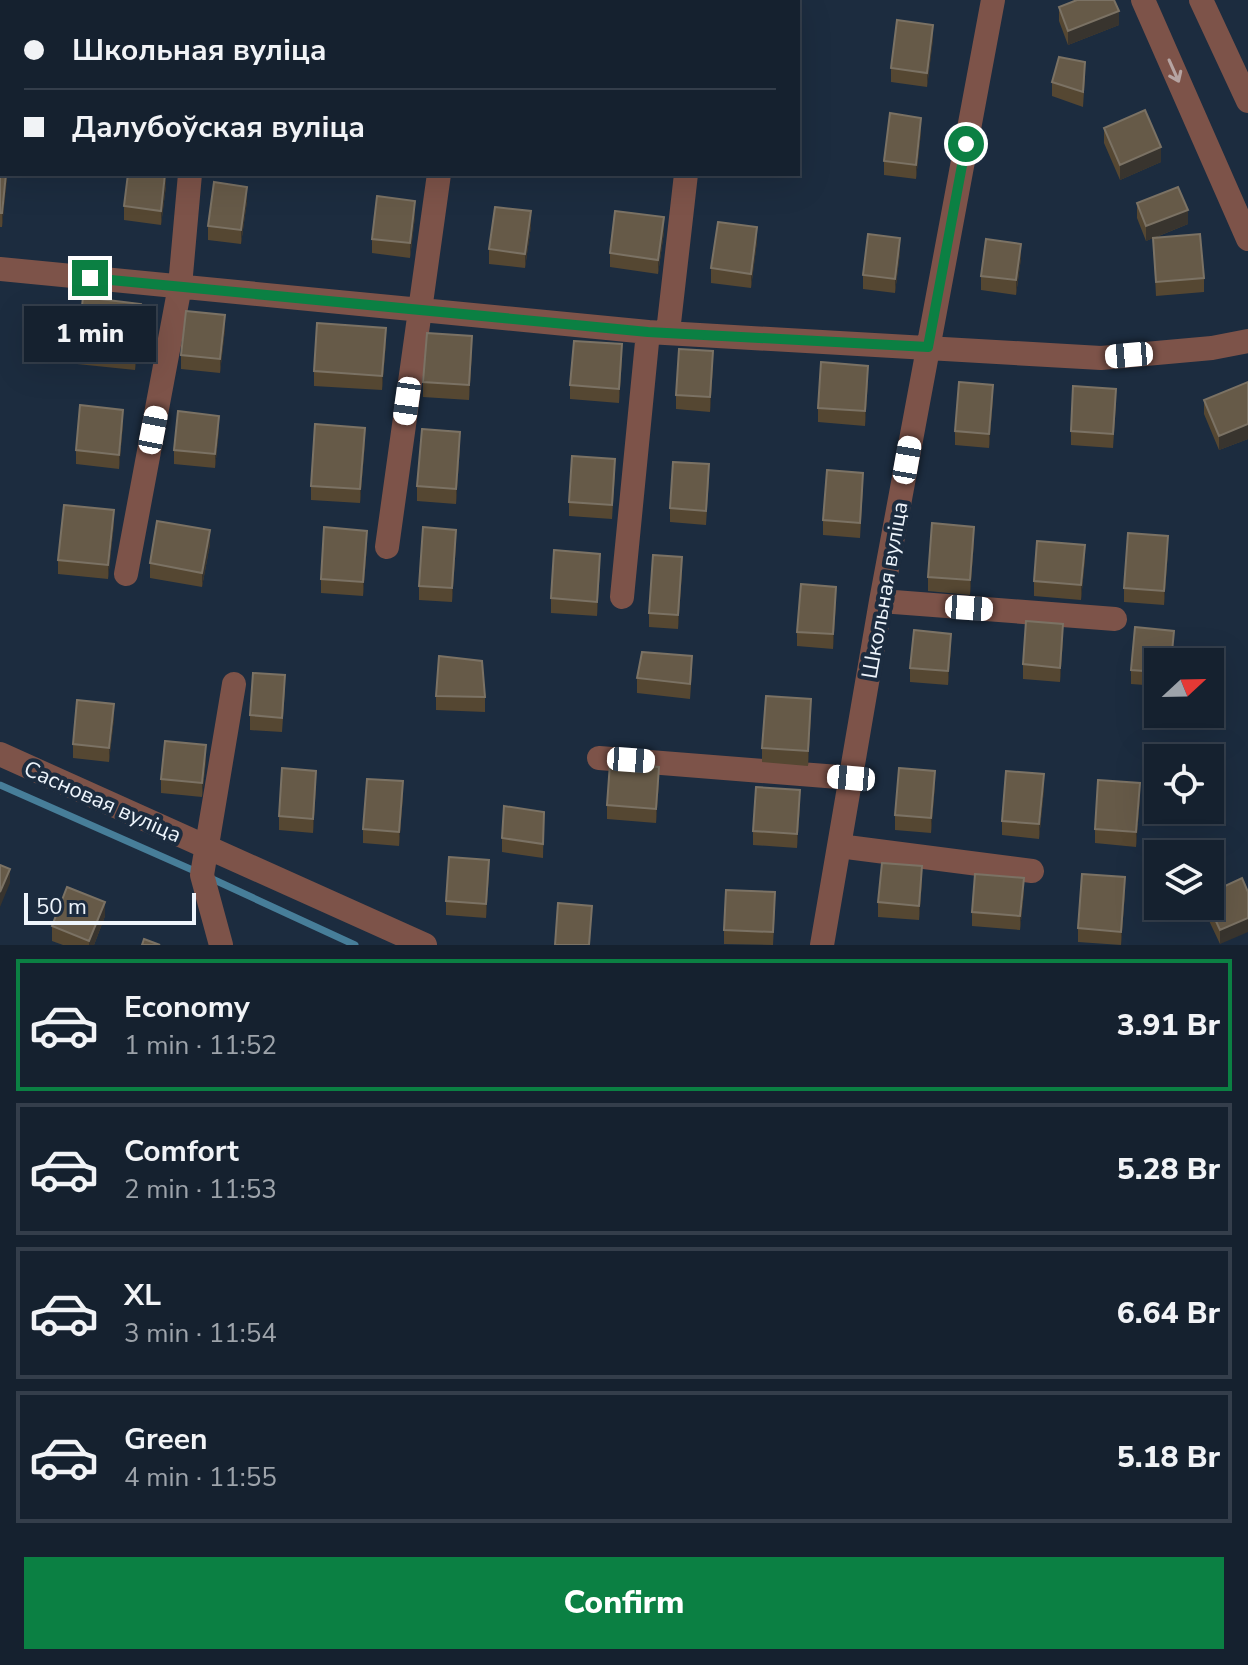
<!DOCTYPE html>
<html lang="en">
<head>
<meta charset="utf-8">
<style>
	body { margin:0; font-family:"Nunito Sans",sans-serif; background:#222e3b; color:#f1f3f6; height:100vh; display:flex; flex-direction:column; font-size:30px; white-space:nowrap }
	* { box-sizing:border-box; margin:0 }
	p { font-size:26px; color:#9da3aa }
	.icon { flex:none; width:44px; height:44px; fill:none; stroke:currentColor; stroke-width:2; stroke-linecap:round; stroke-linejoin:round }
	.map { position:relative; height:945px; overflow:hidden }
	.side { display:flex; flex-direction:column; background:#15212f; flex:1 }
	.side>* { flex:none }
	.guide { position:absolute; left:0px; top:0px; width:800px; height:176px; box-shadow:0 8px 32px #0002,0 0 0 2px #343e4b; display:grid; align-content:center; height:176px; padding:0 24px; background:#15212f }
	.needle { width:52px; rotate:68deg }
	.tools { position:absolute; left:1144px; top:648px; display:grid; gap:16px }
	.tools a { display:grid; place-items:center; width:80px; height:80px; border-radius:0px; background:#15212f; box-shadow:0 8px 32px #0002,0 0 0 2px #343e4b; font-size:40px }
	.scale { position:absolute; left:24px; bottom:20px; width:172px; box-sizing:border-box; padding-left:8px; border:4px solid #eef5fc; border-top:0; font-size:22px; line-height:28px; white-space:nowrap; color:#eef5fc; -webkit-text-stroke:6px #1c2c3f; paint-order:stroke }
	.end { position:absolute; width:36px; height:36px; margin:-18px; border:10px solid #0b8043; background:#fff; box-shadow:0 0 0 4px #fff }
	.from { border-radius:50% }
	.bubble { position:absolute; height:56px; border-radius:0px; background:#15212f; box-shadow:0 8px 32px #0002,0 0 0 2px #343e4b; font-size:26px; font-weight:800; line-height:56px; text-align:center }
	.car { position:absolute; width:24px; height:48px; margin:-24px -12px; border-radius:10px; box-shadow:0 0 6px 2px #0007; background:linear-gradient(#fff 24%,#345 0 40%,#fff 0 76%,#345 0 86%,#fff 0) }
	.guide b { display:flex; align-items:center; gap:28px; height:76px; font-size:30px }
	.guide b+b { border-top:2px solid #343e4b }
	.guide i { width:20px; height:20px; background:#f1f3f6 }
	ul { padding:14px 0 0; list-style:none }
	li { display:flex; align-items:center; gap:24px; height:132px; margin:0 16px 12px; padding:0 8px; border:4px solid #343e4b; border-radius:0px }
	li div { flex:1 }
	li b { display:block; font-size:30px }
	li em { font-style:normal; font-weight:800 }
	li.active { border-color:#0b8043 }
	li>.icon { width:72px; height:72px; stroke-width:1.5 }
	.cta { display:flex; gap:16px; margin-top:auto; padding:16px 24px }
	.cta a { flex:1; height:92px; border-radius:0px; background:#0b8043; color:#fff; font-size:32px; font-weight:800; line-height:92px; text-align:center }
	.map>svg:first-child { display:block }
	.lines { fill:none; stroke-linecap:round; stroke-linejoin:round }
	.stream { stroke:#477e99; stroke-width:7 }
	.minor { stroke:#7d5349; stroke-width:24 }
	.wall { fill:#554732 }
	.shaded-wall { fill:#38342e }
	.building { fill:#665a48; stroke:#7b7264; stroke-width:2 }
	.oneway { stroke:#b6a4a2 }
	.route { stroke:#0b8043; stroke-width:10 }
	.labels { text-anchor:middle; stroke-width:8; stroke-linejoin:round; paint-order:stroke }
	.street-label { font-size:22px; fill:#eef5fc; stroke:#1c2c3f }
</style>
</head>
<body>
<div class="map">
<svg width="1248" height="945" viewBox="0 0 1248 945">
	<rect width="100%" height="100%" fill="#1c2c3f"/>
	<g class="lines">
		<!-- stream -->
		<path class="stream" d="M 0,785 L 197,872
			M 208,877 L 355,945"/>
		<!-- minor -->
		<path class="minor" d="M 1143,0 L 1248,239
			M 1201,0 L 1248,101
			M 0,269 L 648,332 L 1101,358 L 1212,348 L 1248,341
			M 668,332 L 686,174
			M 387,547 L 439,174
			M 126,574 L 180,286 L 190,174
			M 622,597 L 648,332
			M 881,601 L 1115,619
			M 0,754 L 425,945
			M 599,758 L 851,778
			M 839,846 L 1032,871
			M 221,945 L 202,875 L 234,684
			M 822,945 L 881,601 L 993,0"/>
	</g>
	<!-- wall -->
	<path class="wall" d="M 1059,7 L 1119,25 L 1068,45 L 1059,21 Z
		M 0,37 L 2,37 L 2,99 L 0,98 Z
		M 933,39 L 927,87 L 891,82 L 891,68 Z
		M 1085,76 L 1083,107 L 1052,96 L 1052,82 Z
		M 1104,128 L 1161,162 L 1120,180 L 1104,143 Z
		M 921,132 L 916,179 L 884,175 L 884,161 Z
		M 0,166 L 7,174 L 2,227 L 0,227 Z
		M 166,186 L 161,225 L 124,220 L 124,206 Z
		M 247,201 L 241,244 L 208,240 L 208,226 Z
		M 1137,203 L 1188,224 L 1154,238 L 1204,278 L 1204,292 L 1156,296 L 1153,238 L 1146,241 L 1137,218 Z
		M 415,216 L 410,258 L 372,253 L 372,239 Z
		M 531,226 L 525,268 L 489,264 L 489,249 Z
		M 664,232 L 658,274 L 610,267 L 610,253 Z
		M 757,241 L 751,288 L 711,283 L 711,268 Z
		M 900,252 L 895,293 L 863,289 L 863,275 Z
		M 1021,258 L 1016,295 L 981,290 L 981,276 Z
		M 141,318 L 135,370 L 77,364 L 77,350 Z
		M 225,329 L 220,373 L 181,369 L 181,355 Z
		M 386,342 L 382,390 L 314,386 L 314,371 Z
		M 472,351 L 469,400 L 423,397 L 423,382 Z
		M 622,358 L 619,403 L 570,399 L 570,385 Z
		M 713,365 L 710,412 L 676,409 L 676,395 Z
		M 868,380 L 865,426 L 818,422 L 818,408 Z
		M 1248,382 L 1248,439 L 1219,450 L 1204,414 L 1204,400 Z
		M 993,399 L 989,448 L 955,445 L 955,431 Z
		M 1116,403 L 1113,448 L 1071,445 L 1071,431 Z
		M 123,424 L 119,469 L 76,464 L 76,450 Z
		M 219,430 L 215,468 L 174,464 L 174,450 Z
		M 365,442 L 360,503 L 311,500 L 311,486 Z
		M 460,446 L 456,504 L 417,501 L 417,486 Z
		M 615,473 L 612,519 L 569,516 L 569,502 Z
		M 709,478 L 706,525 L 670,522 L 670,508 Z
		M 863,487 L 860,538 L 823,535 L 823,520 Z
		M 114,524 L 108,579 L 58,574 L 58,560 Z
		M 974,541 L 970,595 L 928,591 L 928,577 Z
		M 210,544 L 202,587 L 150,578 L 150,563 Z
		M 456,544 L 452,602 L 419,600 L 419,586 Z
		M 367,545 L 363,596 L 321,593 L 321,579 Z
		M 1168,551 L 1164,605 L 1124,602 L 1124,588 Z
		M 1085,559 L 1081,600 L 1034,596 L 1034,581 Z
		M 600,568 L 597,616 L 551,613 L 551,598 Z
		M 682,572 L 678,629 L 649,627 L 649,613 Z
		M 836,601 L 833,649 L 797,646 L 797,632 Z
		M 1063,639 L 1060,682 L 1023,679 L 1023,664 Z
		M 1174,645 L 1158,662 L 1158,686 L 1131,684 L 1131,670 Z
		M 951,648 L 948,685 L 910,682 L 910,668 Z
		M 692,671 L 690,699 L 637,693 L 637,678 Z
		M 285,689 L 282,732 L 250,730 L 250,715 Z
		M 436,696 L 485,697 L 485,712 L 436,710 Z
		M 811,714 L 808,766 L 762,762 L 762,748 Z
		M 114,718 L 109,762 L 73,758 L 73,744 Z
		M 206,760 L 202,797 L 161,793 L 161,779 Z
		M 659,781 L 656,823 L 607,819 L 607,805 Z
		M 316,785 L 313,833 L 279,830 L 279,816 Z
		M 935,785 L 931,833 L 895,830 L 895,815 Z
		M 1044,789 L 1039,839 L 1002,835 L 1002,821 Z
		M 403,796 L 399,846 L 363,843 L 363,829 Z
		M 1140,798 L 1136,847 L 1095,843 L 1095,829 Z
		M 800,805 L 797,848 L 753,845 L 753,831 Z
		M 544,812 L 543,858 L 502,852 L 502,838 Z
		M 489,874 L 486,918 L 446,915 L 446,901 Z
		M 922,881 L 919,920 L 878,917 L 878,902 Z
		M 1024,892 L 1020,930 L 972,926 L 972,912 Z
		M 1125,892 L 1121,945 L 1078,942 L 1078,928 Z
		M 1248,892 L 1220,944 L 1204,910 L 1204,906 L 1210,906 Z
		M 775,907 L 773,945 L 724,944 L 724,930 Z
		M 105,916 L 94,945 L 63,945 L 52,941 L 52,926 Z"/>
	<!-- shaded-wall -->
	<path class="shaded-wall" d="M 1119,11 L 1119,25 L 1068,45 L 1068,31 Z
		M 933,25 L 933,39 L 927,87 L 927,73 Z
		M 921,118 L 921,132 L 916,179 L 916,165 Z
		M 1161,147 L 1161,162 L 1120,180 L 1120,165 Z
		M 6,174 L 7,181 L 2,227 L 2,213 Z
		M 166,174 L 166,186 L 161,225 L 161,211 Z
		M 247,187 L 247,201 L 241,244 L 241,230 Z
		M 415,201 L 415,216 L 410,258 L 410,243 Z
		M 1188,210 L 1188,224 L 1146,241 L 1146,226 Z
		M 531,211 L 531,226 L 525,268 L 525,254 Z
		M 664,217 L 664,232 L 658,274 L 658,260 Z
		M 757,227 L 757,241 L 751,288 L 751,274 Z
		M 900,238 L 900,252 L 895,293 L 895,279 Z
		M 1021,244 L 1021,258 L 1016,295 L 1016,280 Z
		M 141,304 L 141,318 L 135,370 L 135,356 Z
		M 225,315 L 225,329 L 220,373 L 220,359 Z
		M 386,328 L 386,342 L 382,390 L 382,376 Z
		M 472,336 L 472,351 L 469,400 L 469,385 Z
		M 622,344 L 622,358 L 619,403 L 619,389 Z
		M 713,351 L 713,365 L 710,412 L 710,397 Z
		M 868,366 L 868,380 L 865,426 L 865,411 Z
		M 993,385 L 993,399 L 989,448 L 989,434 Z
		M 123,410 L 123,424 L 119,469 L 119,455 Z
		M 219,416 L 219,430 L 215,468 L 215,454 Z
		M 1248,424 L 1248,439 L 1219,450 L 1219,436 Z
		M 365,428 L 365,442 L 360,503 L 360,489 Z
		M 460,432 L 460,446 L 456,504 L 456,489 Z
		M 114,510 L 114,524 L 108,579 L 108,565 Z
		M 974,527 L 974,541 L 970,595 L 970,580 Z
		M 210,530 L 210,544 L 202,587 L 202,573 Z
		M 456,530 L 456,544 L 452,602 L 452,588 Z
		M 367,531 L 367,545 L 363,596 L 363,582 Z
		M 1168,536 L 1168,551 L 1164,605 L 1164,591 Z
		M 1085,545 L 1085,559 L 1081,600 L 1081,585 Z
		M 600,554 L 600,568 L 597,616 L 597,602 Z
		M 682,557 L 682,572 L 678,629 L 678,615 Z
		M 836,587 L 836,601 L 833,649 L 833,634 Z
		M 1063,624 L 1063,639 L 1060,682 L 1060,668 Z
		M 951,634 L 951,648 L 948,685 L 948,671 Z
		M 811,699 L 811,714 L 808,766 L 808,751 Z
		M 114,704 L 114,718 L 109,762 L 109,748 Z
		M 206,745 L 206,760 L 202,797 L 202,783 Z
		M 659,767 L 659,781 L 656,823 L 656,809 Z
		M 316,771 L 316,785 L 313,833 L 313,819 Z
		M 935,771 L 935,785 L 931,833 L 931,818 Z
		M 1044,774 L 1044,789 L 1039,839 L 1039,824 Z
		M 403,781 L 403,796 L 399,846 L 399,832 Z
		M 1140,783 L 1140,798 L 1136,847 L 1136,832 Z
		M 800,790 L 800,805 L 797,848 L 797,834 Z
		M 489,860 L 489,874 L 486,918 L 486,904 Z
		M 922,866 L 922,881 L 919,920 L 919,906 Z
		M 10,869 L 10,883 L 0,907 L 0,892 Z
		M 1125,877 L 1125,892 L 1121,945 L 1121,932 Z
		M 1024,878 L 1024,892 L 1020,930 L 1020,916 Z
		M 105,902 L 105,916 L 94,945 L 89,945 L 89,941 Z
		M 1248,918 L 1248,932 L 1220,944 L 1220,930 Z"/>
	<!-- building -->
	<path class="building" d="M 143,0 L 183,0 L 183,2 L 143,2 Z
		M 243,0 L 282,0 L 281,2 L 243,2 Z
		M 390,0 L 428,0 L 428,2 L 389,2 Z
		M 484,0 L 515,0 L 515,2 L 483,2 Z
		M 638,0 L 658,0 L 673,2 L 637,2 Z
		M 1077,0 L 1114,0 L 1119,11 L 1068,31 L 1059,7 Z
		M 897,20 L 933,25 L 927,73 L 891,68 Z
		M 0,37 L 2,37 L 2,84 L 0,84 Z
		M 1059,57 L 1085,62 L 1083,92 L 1052,82 Z
		M 1145,110 L 1161,147 L 1120,165 L 1104,128 Z
		M 890,113 L 921,118 L 916,165 L 884,161 Z
		M 0,166 L 2,166 L 2,174 L 6,174 L 2,213 L 0,213 Z
		M 128,174 L 165,174 L 161,211 L 124,206 Z
		M 214,182 L 247,187 L 241,230 L 208,226 Z
		M 1178,187 L 1188,210 L 1146,226 L 1137,203 Z
		M 377,196 L 415,201 L 410,243 L 372,239 Z
		M 495,207 L 531,211 L 525,254 L 489,249 Z
		M 615,211 L 664,217 L 658,260 L 610,253 Z
		M 718,222 L 757,227 L 751,274 L 711,268 Z
		M 868,234 L 900,238 L 895,279 L 863,275 Z
		M 1200,234 L 1204,278 L 1156,282 L 1153,238 Z
		M 986,239 L 1021,244 L 1016,280 L 981,276 Z
		M 83,297 L 141,304 L 135,356 L 77,350 Z
		M 186,311 L 225,315 L 220,359 L 181,355 Z
		M 317,323 L 386,328 L 382,376 L 314,371 Z
		M 427,333 L 472,336 L 469,385 L 423,382 Z
		M 574,341 L 622,344 L 619,389 L 570,385 Z
		M 679,349 L 713,351 L 710,397 L 676,395 Z
		M 821,362 L 868,366 L 865,411 L 818,408 Z
		M 959,382 L 993,385 L 989,434 L 955,431 Z
		M 1248,382 L 1248,424 L 1219,436 L 1204,400 Z
		M 1073,386 L 1116,389 L 1113,434 L 1071,431 Z
		M 80,405 L 123,410 L 119,455 L 76,450 Z
		M 178,411 L 219,416 L 215,454 L 174,450 Z
		M 315,424 L 365,428 L 360,489 L 311,486 Z
		M 422,429 L 460,432 L 456,489 L 417,486 Z
		M 572,456 L 615,459 L 612,505 L 569,502 Z
		M 673,462 L 709,464 L 706,511 L 670,508 Z
		M 827,470 L 863,473 L 860,523 L 823,520 Z
		M 64,505 L 114,510 L 108,565 L 58,560 Z
		M 157,521 L 210,530 L 202,573 L 150,563 Z
		M 932,523 L 974,527 L 970,580 L 928,577 Z
		M 324,527 L 367,531 L 363,582 L 321,579 Z
		M 423,527 L 456,530 L 452,588 L 419,586 Z
		M 1128,533 L 1168,536 L 1164,591 L 1124,588 Z
		M 1037,541 L 1085,545 L 1081,585 L 1034,581 Z
		M 554,550 L 600,554 L 597,602 L 551,598 Z
		M 653,555 L 682,557 L 678,615 L 649,613 Z
		M 801,584 L 836,587 L 833,634 L 797,632 Z
		M 1026,621 L 1063,624 L 1060,668 L 1023,664 Z
		M 1135,627 L 1174,631 L 1171,662 L 1158,662 L 1158,672 L 1131,670 Z
		M 914,630 L 951,634 L 948,671 L 910,668 Z
		M 642,652 L 692,656 L 690,684 L 637,678 Z
		M 439,656 L 482,661 L 485,697 L 436,696 Z
		M 253,673 L 285,675 L 282,718 L 250,715 Z
		M 766,696 L 811,699 L 808,751 L 762,748 Z
		M 77,700 L 114,704 L 109,748 L 73,744 Z
		M 165,741 L 206,745 L 202,783 L 161,779 Z
		M 610,763 L 659,767 L 656,809 L 607,805 Z
		M 282,768 L 316,771 L 313,819 L 279,816 Z
		M 899,768 L 935,771 L 931,818 L 895,815 Z
		M 1006,771 L 1044,774 L 1039,824 L 1002,821 Z
		M 367,779 L 403,781 L 399,832 L 363,829 Z
		M 1098,780 L 1140,783 L 1136,832 L 1095,829 Z
		M 756,787 L 800,790 L 797,834 L 753,831 Z
		M 504,806 L 544,812 L 543,844 L 502,838 Z
		M 449,857 L 489,860 L 486,904 L 446,901 Z
		M 882,863 L 922,866 L 919,906 L 878,902 Z
		M 0,865 L 10,869 L 0,892 Z
		M 975,874 L 1024,878 L 1020,916 L 972,912 Z
		M 1082,874 L 1125,877 L 1121,932 L 1078,928 Z
		M 1242,878 L 1248,892 L 1248,918 L 1220,930 L 1209,906 L 1210,893 Z
		M 67,887 L 105,902 L 89,941 L 52,926 Z
		M 726,890 L 775,892 L 773,932 L 724,930 Z
		M 558,903 L 592,906 L 589,945 L 555,945 Z
		M 144,939 L 160,945 L 142,945 Z"/>
	<!-- one-way arrows -->
	<defs><path id="oneway-shaft" d="M-6 0H5M1.5-3L5.5 0L1.5 3" fill="none" stroke-width="1.6" stroke-linecap="round" stroke-linejoin="round" transform="scale(2)"/></defs>
	<use class="oneway" href="#oneway-shaft" transform="translate(1174 71) rotate(66)"/>
	<g class="lines">
		<!-- route -->
		<path class="route" d="M 90,278 L 648,332 L 928,347 L 966,144"/>
	</g>
	<g class="labels">
		<!-- street labels -->
		<g class="street-label">
			<text transform="translate(884 590) rotate(-80)" y="8">Школьная вуліца</text>
			<text transform="translate(103 801) rotate(24)" y="8">Сасновая вуліца</text>
		</g>
	</g>
</svg>
<div class="tools">
<a><svg class="needle" viewBox="-14 -14 28 28"><path d="M0-13l5 13h-10z" fill="#e53935"/><path d="M0 13l5-13h-10z" fill="#9da3aa"/></svg></a>
<a><svg class="icon" aria-label="locate" viewBox="0 0 24 24"><circle cx="12" cy="12" r="6"/><path d="M12 2v4M12 18v4M2 12h4M18 12h4"/></svg></a>
<a><svg class="icon" aria-label="layers" viewBox="0 0 24 24"><path d="M12 4l9 5-9 5-9-5zM3 14l9 5 9-5"/></svg></a>
</div>
<div class="scale">50 m</div>
<i class="end from" style="left:966px;top:144px"></i>
<i class="end" style="left:90px;top:278px"></i>
<div class="bubble" style="left:24px;top:306px;width:132px">1 min</div>
<i class="car" style="left:1129px;top:355px;rotate:265deg"></i>
<i class="car" style="left:407px;top:401px;rotate:188deg"></i>
<i class="car" style="left:153px;top:430px;rotate:11deg"></i>
<i class="car" style="left:907px;top:460px;rotate:10deg"></i>
<i class="car" style="left:969px;top:608px;rotate:94deg"></i>
<i class="car" style="left:631px;top:760px;rotate:94deg"></i>
<i class="car" style="left:851px;top:778px;rotate:275deg"></i>
<div class="guide">
<b><i class="from"></i>Школьная вуліца</b>
<b><i></i>Далубоўская вуліца</b>
</div>
</div>
<section class="side">
<ul>
<li class="active"><svg class="icon" aria-label="car" viewBox="0 0 24 24"><path d="M5 17H2v-5l4-1 3-4h7l3 4 3 1v5h-3M9 17h6M6 11h13"/><circle cx="7" cy="17" r="2"/><circle cx="17" cy="17" r="2"/></svg><div><b>Economy</b><p>1 min · 11:52</p></div><em>3.91 Br</em></li>
<li><svg class="icon" aria-label="car" viewBox="0 0 24 24"><path d="M5 17H2v-5l4-1 3-4h7l3 4 3 1v5h-3M9 17h6M6 11h13"/><circle cx="7" cy="17" r="2"/><circle cx="17" cy="17" r="2"/></svg><div><b>Comfort</b><p>2 min · 11:53</p></div><em>5.28 Br</em></li>
<li><svg class="icon" aria-label="car" viewBox="0 0 24 24"><path d="M5 17H2v-5l4-1 3-4h7l3 4 3 1v5h-3M9 17h6M6 11h13"/><circle cx="7" cy="17" r="2"/><circle cx="17" cy="17" r="2"/></svg><div><b>XL</b><p>3 min · 11:54</p></div><em>6.64 Br</em></li>
<li><svg class="icon" aria-label="car" viewBox="0 0 24 24"><path d="M5 17H2v-5l4-1 3-4h7l3 4 3 1v5h-3M9 17h6M6 11h13"/><circle cx="7" cy="17" r="2"/><circle cx="17" cy="17" r="2"/></svg><div><b>Green</b><p>4 min · 11:55</p></div><em>5.18 Br</em></li>
</ul>
<div class="cta"><a>Confirm</a></div>
</section>
</body>
</html>
